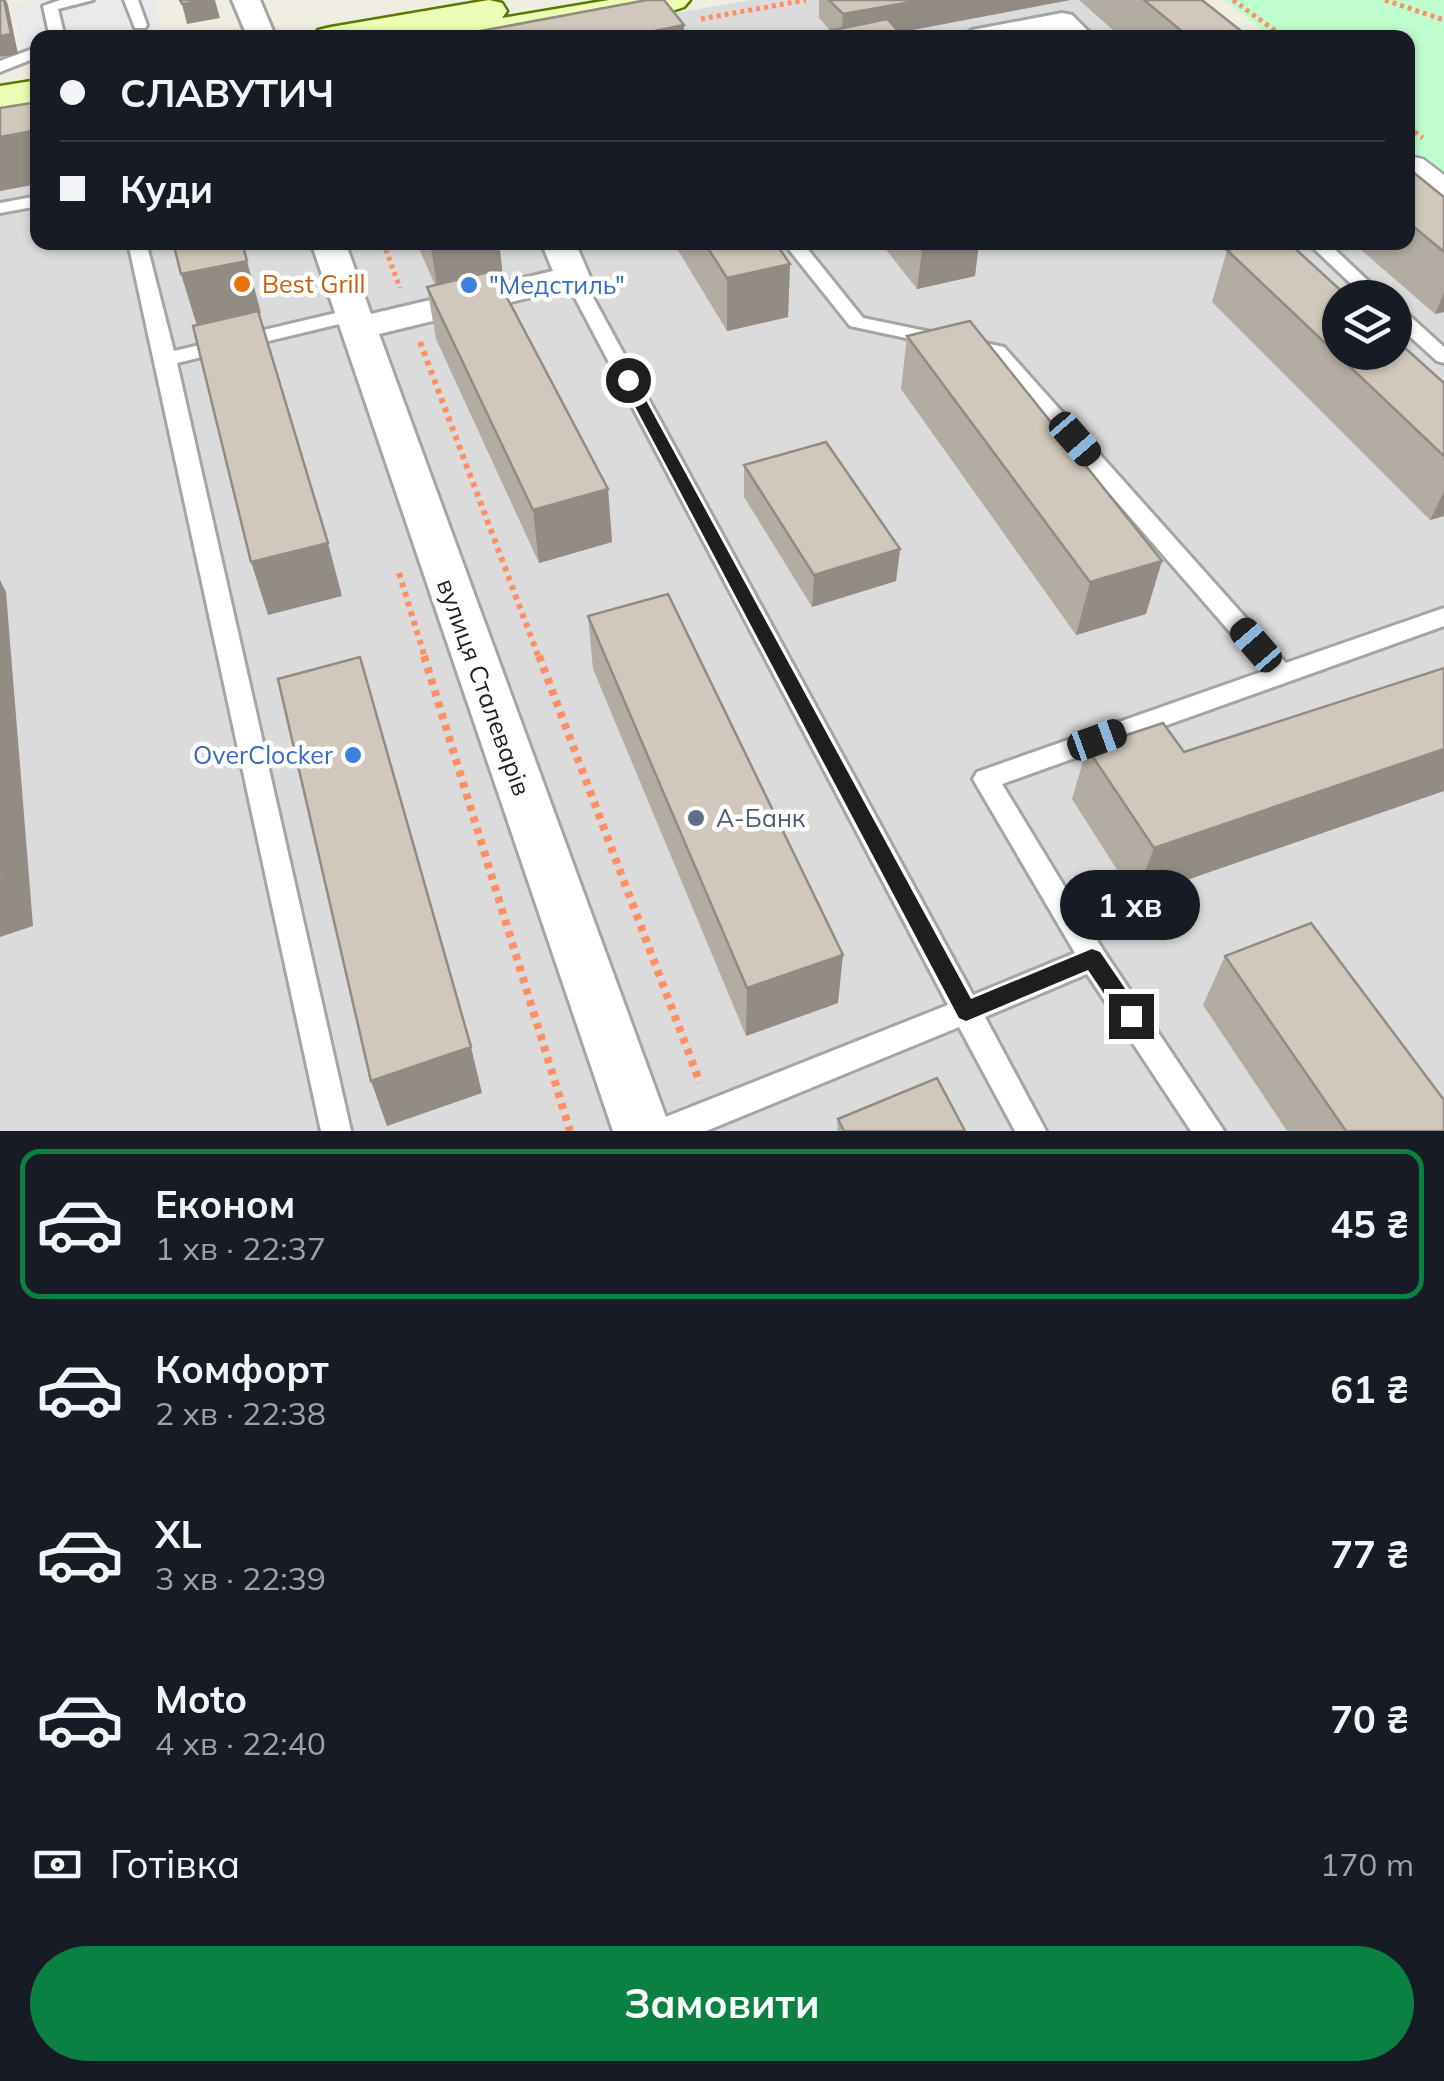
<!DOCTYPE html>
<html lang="uk">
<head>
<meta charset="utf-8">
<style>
	body { margin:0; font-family:Mulish,sans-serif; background:#20242c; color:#f1f3f6; height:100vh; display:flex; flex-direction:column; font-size:38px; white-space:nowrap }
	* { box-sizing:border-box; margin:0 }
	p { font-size:32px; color:#9ea1a6 }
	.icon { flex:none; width:55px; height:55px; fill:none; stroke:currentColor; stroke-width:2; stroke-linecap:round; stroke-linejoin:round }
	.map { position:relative; height:1131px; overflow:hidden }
	.panel { display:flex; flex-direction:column; background:#171b24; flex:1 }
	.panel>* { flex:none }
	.guide { position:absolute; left:30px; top:30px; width:1385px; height:220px; border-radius:20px; box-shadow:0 2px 8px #0004; display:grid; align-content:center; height:220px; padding:0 30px; background:#171b24 }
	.fabs { position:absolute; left:1322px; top:280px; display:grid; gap:20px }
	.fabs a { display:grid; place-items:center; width:90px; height:90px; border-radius:50%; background:#171b24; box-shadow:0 2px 8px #0004; font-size:50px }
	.end { position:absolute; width:45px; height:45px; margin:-22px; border:12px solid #1e1e1e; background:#fff; box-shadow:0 0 0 5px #fff }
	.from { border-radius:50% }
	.bubble { position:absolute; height:70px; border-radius:35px; background:#171b24; box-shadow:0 2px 8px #0004; font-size:32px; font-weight:700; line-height:70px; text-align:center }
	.car { position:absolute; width:30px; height:60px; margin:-30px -15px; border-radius:12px; box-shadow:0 0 8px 2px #0007; background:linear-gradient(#222 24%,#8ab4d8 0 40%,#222 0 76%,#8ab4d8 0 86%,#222 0) }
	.guide b { display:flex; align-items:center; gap:35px; height:95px; font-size:38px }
	.guide b+b { border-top:2px solid #363941 }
	.guide i { width:25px; height:25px; background:#f1f3f6 }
	ul { padding:18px 0 0; list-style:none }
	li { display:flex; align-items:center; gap:30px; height:150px; margin:0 20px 15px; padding:0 10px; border:5px solid transparent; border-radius:20px }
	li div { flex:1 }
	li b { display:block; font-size:38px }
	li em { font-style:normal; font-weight:700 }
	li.selected { border-color:#0b8043 }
	li>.icon { width:90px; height:90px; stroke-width:1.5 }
	.pay { display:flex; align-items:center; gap:25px; height:110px; padding:0 30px; font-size:38px }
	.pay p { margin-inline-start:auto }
	.cta { display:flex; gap:20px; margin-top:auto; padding:20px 30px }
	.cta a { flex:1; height:115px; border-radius:60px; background:#0b8043; color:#fff; font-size:40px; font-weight:700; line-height:115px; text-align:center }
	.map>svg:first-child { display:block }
	.residential { fill:#dcdbdb; fill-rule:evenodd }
	.park { fill:#bdfdce }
	.parking { fill:#eaeaea }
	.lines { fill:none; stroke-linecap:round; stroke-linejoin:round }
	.service-casing { stroke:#a5a5a5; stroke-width:6 }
	.minor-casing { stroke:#a5a5a5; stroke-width:6 }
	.tertiary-casing { stroke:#a5a5a5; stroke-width:5 }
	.secondary-casing { stroke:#577a00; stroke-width:5 }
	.path-far2 { stroke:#ff9065; stroke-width:5; stroke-dasharray:4 4; stroke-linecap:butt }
	.path-far1 { stroke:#ff9065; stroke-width:6; stroke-dasharray:5 5; stroke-linecap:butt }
	.path { stroke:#ff9065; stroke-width:8; stroke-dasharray:6 6; stroke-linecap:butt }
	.service { fill:#fff; fill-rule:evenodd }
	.minor { fill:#fff; fill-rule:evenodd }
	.tertiary { fill:#fff; fill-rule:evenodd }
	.secondary { fill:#ecfdb4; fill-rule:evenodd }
	.wall { fill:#b3aca2 }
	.shaded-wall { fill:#928c84 }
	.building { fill:#d0c8bc; stroke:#928c84; stroke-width:2.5 }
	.route { fill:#1e1e1e }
	.food-dot { fill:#e8710a; stroke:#fff; stroke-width:4 }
	.shop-dot { fill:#3f7fe0; stroke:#fff; stroke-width:4 }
	.service-dot { fill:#5c6f8a; stroke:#fff; stroke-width:4 }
	.labels { text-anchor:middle; stroke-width:9; stroke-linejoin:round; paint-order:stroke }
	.food-label { font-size:25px; fill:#c56008; stroke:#fff; text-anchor:start }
	.shop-label { font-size:25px; fill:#366cbe; stroke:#fff; text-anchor:start }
	.street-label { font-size:25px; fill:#1e1e1e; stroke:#fff }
	.service-label { font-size:25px; fill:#4e5e75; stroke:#fff; text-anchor:start }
</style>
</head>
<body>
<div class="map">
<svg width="1444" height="1131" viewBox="0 0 1444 1131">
	<rect width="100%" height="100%" fill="#f0eee3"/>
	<!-- residential -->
	<path class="residential" d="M 750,0 L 1177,0 L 1225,38 L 536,38 Z
		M 37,125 L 38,242 L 1408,242 L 1444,210 L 1444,1131 L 0,1131 L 0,132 ZM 1340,298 L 1395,298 L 1395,352 L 1340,352 Z"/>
	<!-- park -->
	<path class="park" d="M 1224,0 L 1444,0 L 1444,177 L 1408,148 L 1408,38 L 1271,37 Z"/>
	<!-- parking -->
	<path class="parking" d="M 40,0 L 153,0 L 162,26 L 97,37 L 38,38 L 37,48 L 22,51 L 13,5 Z"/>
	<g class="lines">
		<defs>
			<path id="service" d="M 60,0 L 93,0 L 58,9 L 65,38 L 50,38 L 43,6 Z
				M 124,0 L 138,0 L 147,25 L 145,28 L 135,28 Z
				M 38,47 L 38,57 L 0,72 L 0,61 Z
				M 38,196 L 38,206 L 0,213 L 0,203 Z
				M 128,242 L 146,242 L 174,351 L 353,309 L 362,315 L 360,319 L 177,363 L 351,1131 L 321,1131 Z
				M 783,242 L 802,242 L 863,318 L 1004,347 L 1286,663 L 1444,608 L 1444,626 L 1002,784 L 1103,950 L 1224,1131 L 1191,1131 L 1087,974 L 985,1017 L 1046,1131 L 1015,1131 L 959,1027 L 706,1131 L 654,1131 L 658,1120 L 948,1005 L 564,277 L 566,273 L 573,271 L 582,277 L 973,995 L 1075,953 L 977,786 L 973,779 L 977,772 L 1264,671 L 990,356 L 850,326 Z
				M 1307,242 L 1327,242 L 1386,298 L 1366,298 Z
				M 1395,307 L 1402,309 L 1444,347 L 1444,363 L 1437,361 L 1395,323 Z"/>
			<path id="minor" d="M 232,0 L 260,0 L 276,38 L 248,38 Z
				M 1062,13 L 1072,15 L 1095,38 L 1064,38 L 1056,30 L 1019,38 L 958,38 L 972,30 Z
				M 311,242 L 345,242 L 371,314 L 553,271 L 541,242 L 575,242 L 590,277 L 585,284 L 379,334 L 671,1131 L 613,1131 Z"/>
			<path id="tertiary" d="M 1408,156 L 1423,159 L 1444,175 L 1444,208 L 1429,204 L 1408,187 Z"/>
			<path id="secondary" d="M 489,0 L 502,3 L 507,11 L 502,18 L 609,0 L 690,0 L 684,7 L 672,11 L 516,38 L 432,38 L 437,31 L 398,38 L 313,38 L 318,30 L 331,27 Z
				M 38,80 L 38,103 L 0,110 L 0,86 Z"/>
		</defs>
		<!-- service casing -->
		<use href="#service" class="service-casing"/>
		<!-- minor casing -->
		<use href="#minor" class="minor-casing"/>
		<!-- tertiary casing -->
		<use href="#tertiary" class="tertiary-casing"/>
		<!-- secondary casing -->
		<use href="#secondary" class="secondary-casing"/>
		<!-- path-far2 -->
		<path class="path-far2" d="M 1233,0 L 1285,38
			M 1385,0 L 1444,20
			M 701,19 L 806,0
			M 1408,127 L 1423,138
			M 383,242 L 400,288"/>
		<!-- path-far1 -->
		<path class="path-far1" d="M 420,342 L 539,658
			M 399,573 L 425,658"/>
		<!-- path -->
		<path class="path" d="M 424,656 L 570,1131
			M 539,656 L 700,1083"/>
		<!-- service -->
		<use href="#service" class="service"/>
		<!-- minor -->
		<use href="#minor" class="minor"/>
		<!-- tertiary -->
		<use href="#tertiary" class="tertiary"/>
		<!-- secondary -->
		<use href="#secondary" class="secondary"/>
	</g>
	<!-- wall -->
	<path class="wall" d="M 819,0 L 1070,0 L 900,32 L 830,30 L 819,18 Z
		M 1079,0 L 1202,0 L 1250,38 L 1122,38 Z
		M 1408,168 L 1444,197 L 1444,312 L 1435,314 L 1352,242 L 1408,242 Z
		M 416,242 L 499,242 L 503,277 L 497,279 L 608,489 L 612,542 L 539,563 L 436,339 L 427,287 L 435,285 Z
		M 673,242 L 775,242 L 790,264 L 788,317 L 727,331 Z
		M 880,242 L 979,242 L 975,276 L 917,289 Z
		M 1227,250 L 1444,383 L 1444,516 L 1430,520 L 1212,302 Z
		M 907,336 L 1146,614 L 1076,635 L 901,389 Z
		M 744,465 L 900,549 L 896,581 L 812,607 L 744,497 Z
		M 588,616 L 838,1003 L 746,1036 L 593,669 Z
		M 1444,668 L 1135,898 L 1072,799 L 1087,748 L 1184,752 Z
		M 1225,956 L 1444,1131 L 1287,1131 L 1203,1005 Z
		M 838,1119 L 965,1131 L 837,1131 Z"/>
	<!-- shaded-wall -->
	<path class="shaded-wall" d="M 4,0 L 6,0 L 8,5 L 18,54 L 0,57 L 0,36 Z
		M 208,0 L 215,0 L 220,18 L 187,24 L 182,4 Z
		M 922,0 L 1070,0 L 870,38 L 841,38 L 843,14 Z
		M 684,25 L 684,38 L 620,38 Z
		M 38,130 L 38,184 L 0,191 L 0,137 Z
		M 430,242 L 499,242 L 503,277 L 438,292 Z
		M 923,242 L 979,242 L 975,276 L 917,289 Z
		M 247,261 L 261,313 L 197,326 L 181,274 Z
		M 790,264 L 788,317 L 727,331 L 727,278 Z
		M 1444,292 L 1444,312 L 1435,314 Z
		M 608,489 L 612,542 L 539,563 L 533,510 Z
		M 1444,491 L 1444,516 L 1430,520 Z
		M 328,543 L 342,596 L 268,615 L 251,562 Z
		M 900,549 L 896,581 L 812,607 L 814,575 Z
		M 1162,561 L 1146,614 L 1076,635 L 1090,582 Z
		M 0,580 L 6,592 L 33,926 L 0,937 Z
		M 1444,749 L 1444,791 L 1135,898 L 1154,848 Z
		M 843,955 L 838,1003 L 746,1036 L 747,988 Z
		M 471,1047 L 482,1093 L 387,1126 L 371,1081 Z"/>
	<!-- building -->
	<path class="building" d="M 0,0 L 4,0 L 11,34 L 0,36 Z
		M 180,0 L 208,0 L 182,4 Z
		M 647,0 L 664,0 L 684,25 L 620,38 L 443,38 Z
		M 829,0 L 922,0 L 843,14 Z
		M 1144,0 L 1202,0 L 1250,38 L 1190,38 Z
		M 887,19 L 905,38 L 794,38 Z
		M 38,102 L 38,130 L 0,137 L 0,108 Z
		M 1408,168 L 1444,197 L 1444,252 L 1408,222 Z
		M 173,242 L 242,242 L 247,261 L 181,274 Z
		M 704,242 L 775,242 L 790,264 L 727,278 Z
		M 1256,242 L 1288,242 L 1349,298 L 1340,298 L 1340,352 L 1395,352 L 1395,339 L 1444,383 L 1444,456 L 1227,250 Z
		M 493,271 L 608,489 L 533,510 L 427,287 Z
		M 258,311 L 328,543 L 251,562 L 193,326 Z
		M 970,321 L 1162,561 L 1090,582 L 907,336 Z
		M 826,442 L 900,549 L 814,575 L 744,465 Z
		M 668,594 L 843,955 L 747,988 L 588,616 Z
		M 360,657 L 471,1047 L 371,1081 L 278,679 Z
		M 1444,668 L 1444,749 L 1154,848 L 1087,748 L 1163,723 L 1184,752 Z
		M 0,839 L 3,877 L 0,877 Z
		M 1311,923 L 1444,1100 L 1444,1131 L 1346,1131 L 1225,956 Z
		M 937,1078 L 965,1131 L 844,1131 L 838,1119 Z"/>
	<!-- route -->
	<path class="route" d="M 623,376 L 635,380 L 971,999 L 1092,949 L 1100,952 L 1139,1009 L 1142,1016 L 1139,1023 L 1124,1023 L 1088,970 L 966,1021 L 959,1018 L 621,380 Z"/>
	<!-- markers -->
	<circle class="food-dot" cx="242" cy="284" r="10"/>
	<g class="shop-dot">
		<circle cx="469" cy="285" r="10"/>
		<circle cx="353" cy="755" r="10"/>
	</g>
	<circle class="service-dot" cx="696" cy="818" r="10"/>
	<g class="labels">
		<!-- food labels -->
		<g class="food-label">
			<text x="262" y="293">Best Grill</text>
		</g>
		<!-- shop labels -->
		<g class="shop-label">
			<text x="489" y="294">"Медстиль"</text>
			<text x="333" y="764" text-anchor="end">OverClocker</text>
		</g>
		<!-- street labels -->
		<g class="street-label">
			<text transform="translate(484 687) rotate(70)" y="9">вулиця Сталеварів</text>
		</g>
		<!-- service labels -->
		<g class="service-label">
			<text x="716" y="827">А-Банк</text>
		</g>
	</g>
</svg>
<div class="fabs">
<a><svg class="icon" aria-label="layers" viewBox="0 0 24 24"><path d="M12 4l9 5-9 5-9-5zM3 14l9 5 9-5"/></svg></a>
</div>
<i class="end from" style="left:628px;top:380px"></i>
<i class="end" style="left:1131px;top:1016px"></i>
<div class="bubble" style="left:1060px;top:870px;width:140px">1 хв</div>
<i class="car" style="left:1075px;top:439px;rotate:139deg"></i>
<i class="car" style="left:1256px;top:645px;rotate:319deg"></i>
<i class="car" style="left:1097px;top:740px;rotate:70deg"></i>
<div class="guide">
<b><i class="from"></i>СЛАВУТИЧ</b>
<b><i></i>Куди</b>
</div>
</div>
<section class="panel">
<ul>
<li class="selected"><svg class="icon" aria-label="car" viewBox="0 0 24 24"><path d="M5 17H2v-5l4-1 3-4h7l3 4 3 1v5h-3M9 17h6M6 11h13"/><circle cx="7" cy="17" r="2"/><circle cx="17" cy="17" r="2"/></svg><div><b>Економ</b><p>1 хв · 22:37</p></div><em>45 ₴</em></li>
<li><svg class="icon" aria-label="car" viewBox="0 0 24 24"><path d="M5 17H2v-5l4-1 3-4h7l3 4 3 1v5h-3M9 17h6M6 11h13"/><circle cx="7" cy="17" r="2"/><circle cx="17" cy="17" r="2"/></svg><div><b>Комфорт</b><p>2 хв · 22:38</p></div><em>61 ₴</em></li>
<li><svg class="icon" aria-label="car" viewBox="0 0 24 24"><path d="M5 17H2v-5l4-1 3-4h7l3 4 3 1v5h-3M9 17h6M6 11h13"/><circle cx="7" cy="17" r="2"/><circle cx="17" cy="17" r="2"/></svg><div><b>XL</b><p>3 хв · 22:39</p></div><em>77 ₴</em></li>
<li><svg class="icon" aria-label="car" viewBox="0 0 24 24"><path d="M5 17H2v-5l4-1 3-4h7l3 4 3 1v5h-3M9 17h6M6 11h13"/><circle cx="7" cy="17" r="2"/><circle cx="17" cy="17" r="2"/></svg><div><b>Moto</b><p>4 хв · 22:40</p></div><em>70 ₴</em></li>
</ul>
<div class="pay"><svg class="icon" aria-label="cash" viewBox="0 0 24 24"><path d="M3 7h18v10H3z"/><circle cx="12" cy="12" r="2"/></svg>Готівка<p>170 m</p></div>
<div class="cta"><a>Замовити</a></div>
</section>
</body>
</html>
